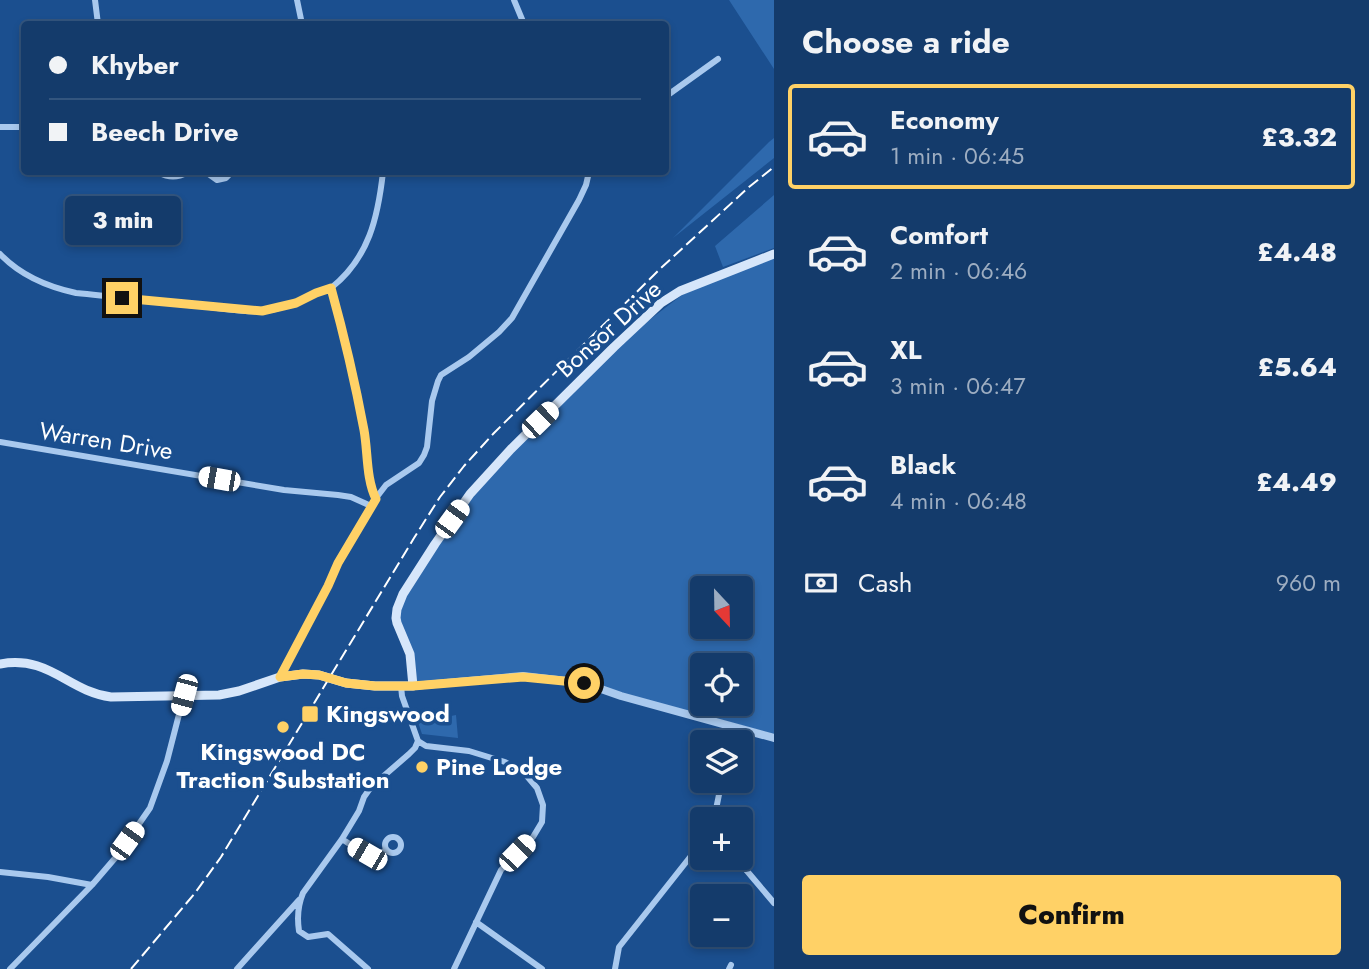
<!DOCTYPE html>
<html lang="en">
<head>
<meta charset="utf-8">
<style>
	body { margin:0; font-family:Jost,sans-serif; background:#214673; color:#f1f3f6; height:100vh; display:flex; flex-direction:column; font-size:26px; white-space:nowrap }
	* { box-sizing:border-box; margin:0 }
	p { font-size:23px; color:#9dadc1 }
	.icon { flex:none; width:38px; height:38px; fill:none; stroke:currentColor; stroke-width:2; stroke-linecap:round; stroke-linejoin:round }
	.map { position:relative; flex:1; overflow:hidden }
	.drawer { display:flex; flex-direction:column; background:#143b6b; width:595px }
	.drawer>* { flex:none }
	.top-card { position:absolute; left:21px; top:21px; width:648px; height:154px; border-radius:7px; box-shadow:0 4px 10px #0003,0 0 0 2px #33557e; display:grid; align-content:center; height:154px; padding:0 28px; background:#143b6b }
	.needle { width:46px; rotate:158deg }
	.buttons { position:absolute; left:690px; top:576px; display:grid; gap:14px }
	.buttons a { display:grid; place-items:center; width:63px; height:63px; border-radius:7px; background:#143b6b; box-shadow:0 4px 10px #0003,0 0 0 2px #33557e; font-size:35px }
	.end { position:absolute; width:32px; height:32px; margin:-16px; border:9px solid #ffd166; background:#111; box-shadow:0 0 0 4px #111 }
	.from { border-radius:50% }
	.bubble { position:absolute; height:49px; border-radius:7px; background:#143b6b; box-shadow:0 4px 10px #0003,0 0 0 2px #33557e; font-size:23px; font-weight:800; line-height:49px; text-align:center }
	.car { position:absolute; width:21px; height:42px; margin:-21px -10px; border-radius:9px; box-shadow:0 0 5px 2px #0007; background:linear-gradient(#fff 24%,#345 0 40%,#fff 0 76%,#345 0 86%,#fff 0) }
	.top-card b { display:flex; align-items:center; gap:24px; height:66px; font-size:26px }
	.top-card b+b { border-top:2px solid #33557e }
	.top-card i { width:18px; height:18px; background:#f1f3f6 }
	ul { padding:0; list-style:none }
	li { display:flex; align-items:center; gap:21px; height:105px; margin:0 14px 10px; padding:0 14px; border:4px solid transparent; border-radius:7px }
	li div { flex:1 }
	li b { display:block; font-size:26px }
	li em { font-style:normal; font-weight:800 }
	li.selected { border-color:#ffd166 }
	li>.icon { width:63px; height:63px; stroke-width:1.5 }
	h2 { padding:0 28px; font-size:32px; line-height:84px }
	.pay { display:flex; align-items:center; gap:18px; height:77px; padding:0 28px; font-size:26px }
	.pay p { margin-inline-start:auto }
	.primary-button { display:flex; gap:14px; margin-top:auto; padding:14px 28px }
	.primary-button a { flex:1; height:80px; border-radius:7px; background:#ffd166; color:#111; font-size:28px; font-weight:800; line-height:80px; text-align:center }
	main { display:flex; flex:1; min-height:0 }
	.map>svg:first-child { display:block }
	.green { fill:#2e69ad; fill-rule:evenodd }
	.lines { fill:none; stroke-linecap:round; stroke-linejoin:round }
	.minor { stroke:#a9c9ee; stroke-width:6 }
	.tertiary { stroke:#a9c9ee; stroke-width:8 }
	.secondary { stroke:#d6e6fa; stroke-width:9 }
	.rail { stroke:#fff; stroke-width:2; stroke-dasharray:12 5; stroke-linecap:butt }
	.route { stroke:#ffd166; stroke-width:9 }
	.poi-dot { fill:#ffd166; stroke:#1b4f8f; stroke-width:2.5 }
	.labels { text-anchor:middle; stroke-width:7; stroke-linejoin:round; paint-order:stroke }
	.street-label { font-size:24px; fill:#fff; stroke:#1b4f8f }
	.poi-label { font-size:24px; font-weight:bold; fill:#fff; stroke:#1b4f8f; text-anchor:start }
</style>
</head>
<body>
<main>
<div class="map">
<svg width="774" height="969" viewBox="0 0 774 969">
	<rect width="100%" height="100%" fill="#1b4f8f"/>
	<!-- green -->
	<path class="green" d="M 729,0 L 774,0 L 774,69 Z
		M 774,138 L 774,158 L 673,238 L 769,142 Z
		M 774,195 L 774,248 L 723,267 L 715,246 Z
		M 774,258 L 774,734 L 584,683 L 523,676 L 413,686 L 397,609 L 470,494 L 614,347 L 682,295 L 730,274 ZM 702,588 L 740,588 L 740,626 L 702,626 ZM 702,665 L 740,665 L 740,704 L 702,704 Z
		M 444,710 L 446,717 L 456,715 L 458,738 L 422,734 L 417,719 Z"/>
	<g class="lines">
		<!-- minor -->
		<path class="minor" d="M 95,0 L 98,24
			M 297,0 L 302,24
			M 514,0 L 524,24
			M 665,97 L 718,59
			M 0,127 L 24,127
			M 158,172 C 169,178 177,178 188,172
			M 208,172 L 210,175 L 217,180 L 226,178 L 232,172
			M 0,254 C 20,275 48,287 76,293 C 117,297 158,302 200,306 C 221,308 244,313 265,311 C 289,308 308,295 331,288 C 344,335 355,382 364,430 C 368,451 367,480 376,498
			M 331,288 C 369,258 378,217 383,172
			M 0,442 L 284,490 L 338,495 L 351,497 L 371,506
			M 280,677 L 328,586 L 337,563 L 376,498 L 386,485 L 419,463 L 424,455 L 427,447 L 432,401 L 438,381 L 441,375 L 469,357 L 499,332 L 512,318 L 579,200 L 586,185 L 589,172
			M 401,686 L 402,696 L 418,741 L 426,746 L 469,751 L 505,762 L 526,775 L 537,788 L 543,805 L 542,822 L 533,837 L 501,870 L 454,969
			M 731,742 L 734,727
			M 714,819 L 722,780
			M385 845a8 8 0 1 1 16 0a8 8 0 1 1-16 0Z
			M 342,839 C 358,849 368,860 387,850
			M 736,858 L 774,903
			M 0,872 L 48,877 L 92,885
			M 476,922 L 542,969
			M 10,969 L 92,885 L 116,857 L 150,808 L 167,761 L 184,695
			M 237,969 L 299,900
			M 368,969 L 328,934 L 308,937 L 299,931 C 297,918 298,905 303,893 L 342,839 L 359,811 L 364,797 L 371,787 L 409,754 L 415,748 L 418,741
			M 615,969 L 619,947 L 702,842
			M 729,969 L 731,965"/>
		<!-- tertiary -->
		<path class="tertiary" d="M 413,686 L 523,676 L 584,683 L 621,696 L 774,738"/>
		<!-- secondary -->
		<path class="secondary" d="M 0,664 C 50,655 67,691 111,697 L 219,695 L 239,691 L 280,677 L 303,674 L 319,675 L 346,683 L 375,686 L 413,686 L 410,654 L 397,623 L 396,618 L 397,609 L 403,594 L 435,544 L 470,494 L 511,449 L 614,347 L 661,303 L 680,291 L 774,254"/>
		<!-- rail -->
		<path class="rail" d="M 131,969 L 195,893 L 221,857 L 414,538 L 440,497 L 464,466 L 494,433 L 661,268 L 749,187 L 774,167"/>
	</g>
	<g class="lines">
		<!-- route -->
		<path class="route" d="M 122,298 L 262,311 L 296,303 L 316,293 L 331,288 C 344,335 355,382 364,430 C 368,452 366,479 376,499 L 338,563 L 328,586 L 280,677 L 303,674 L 319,675 L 346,683 L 375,686 L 413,686 L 523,677 L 584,683"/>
	</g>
	<!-- markers -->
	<g class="poi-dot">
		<rect x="301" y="705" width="18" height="18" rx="3.5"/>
		<circle cx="283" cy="727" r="7"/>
		<circle cx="422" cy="767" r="7"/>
	</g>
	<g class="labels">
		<!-- street labels -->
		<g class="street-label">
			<text transform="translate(609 329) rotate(-42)" y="8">Bonsor Drive</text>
			<text transform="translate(106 441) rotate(9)" y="8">Warren Drive</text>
		</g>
		<!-- poi labels -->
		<g class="poi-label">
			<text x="326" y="722">Kingswood</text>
			<text x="283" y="760" text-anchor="middle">Kingswood DC<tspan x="283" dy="28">Traction Substation</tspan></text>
			<text x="436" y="775">Pine Lodge</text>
		</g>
	</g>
</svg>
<div class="buttons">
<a><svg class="needle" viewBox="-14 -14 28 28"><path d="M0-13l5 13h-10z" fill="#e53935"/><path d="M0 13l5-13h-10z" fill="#9dadc1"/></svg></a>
<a><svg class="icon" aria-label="locate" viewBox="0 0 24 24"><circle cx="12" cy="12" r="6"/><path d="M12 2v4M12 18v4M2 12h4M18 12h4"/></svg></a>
<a><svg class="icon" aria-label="layers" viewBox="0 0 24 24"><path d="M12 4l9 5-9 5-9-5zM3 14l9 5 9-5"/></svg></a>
<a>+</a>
<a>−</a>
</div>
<i class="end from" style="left:584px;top:683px"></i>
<i class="end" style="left:122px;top:298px"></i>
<div class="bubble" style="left:65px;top:196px;width:116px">3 min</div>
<i class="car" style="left:540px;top:420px;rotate:46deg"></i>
<i class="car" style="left:219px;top:479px;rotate:280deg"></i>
<i class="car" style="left:452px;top:519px;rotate:36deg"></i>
<i class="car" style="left:184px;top:695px;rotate:195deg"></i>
<i class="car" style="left:127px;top:841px;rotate:36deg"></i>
<i class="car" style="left:517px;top:853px;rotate:44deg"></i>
<i class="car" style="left:367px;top:854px;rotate:300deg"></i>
<div class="top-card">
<b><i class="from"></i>Khyber</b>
<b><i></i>Beech Drive</b>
</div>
</div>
<section class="drawer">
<h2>Choose a ride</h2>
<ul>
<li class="selected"><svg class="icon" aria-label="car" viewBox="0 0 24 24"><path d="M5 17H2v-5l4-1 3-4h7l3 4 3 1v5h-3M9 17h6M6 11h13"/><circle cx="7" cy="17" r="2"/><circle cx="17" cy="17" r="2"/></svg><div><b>Economy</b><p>1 min · 06:45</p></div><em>£3.32</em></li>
<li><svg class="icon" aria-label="car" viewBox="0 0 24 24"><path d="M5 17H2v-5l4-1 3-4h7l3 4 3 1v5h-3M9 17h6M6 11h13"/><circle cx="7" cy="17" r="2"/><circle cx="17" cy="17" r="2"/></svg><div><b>Comfort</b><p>2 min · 06:46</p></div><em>£4.48</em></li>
<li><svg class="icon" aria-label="car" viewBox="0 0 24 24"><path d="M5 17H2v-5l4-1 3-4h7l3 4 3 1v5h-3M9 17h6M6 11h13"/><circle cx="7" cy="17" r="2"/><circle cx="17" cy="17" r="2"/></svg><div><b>XL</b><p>3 min · 06:47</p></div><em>£5.64</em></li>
<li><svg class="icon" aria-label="car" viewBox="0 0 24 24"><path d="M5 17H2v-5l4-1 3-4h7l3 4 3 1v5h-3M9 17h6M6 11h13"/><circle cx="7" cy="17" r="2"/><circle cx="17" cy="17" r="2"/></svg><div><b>Black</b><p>4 min · 06:48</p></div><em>£4.49</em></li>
</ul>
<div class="pay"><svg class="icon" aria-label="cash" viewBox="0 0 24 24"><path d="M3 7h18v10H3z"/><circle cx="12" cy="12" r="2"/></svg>Cash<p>960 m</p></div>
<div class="primary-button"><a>Confirm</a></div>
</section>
</main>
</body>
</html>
